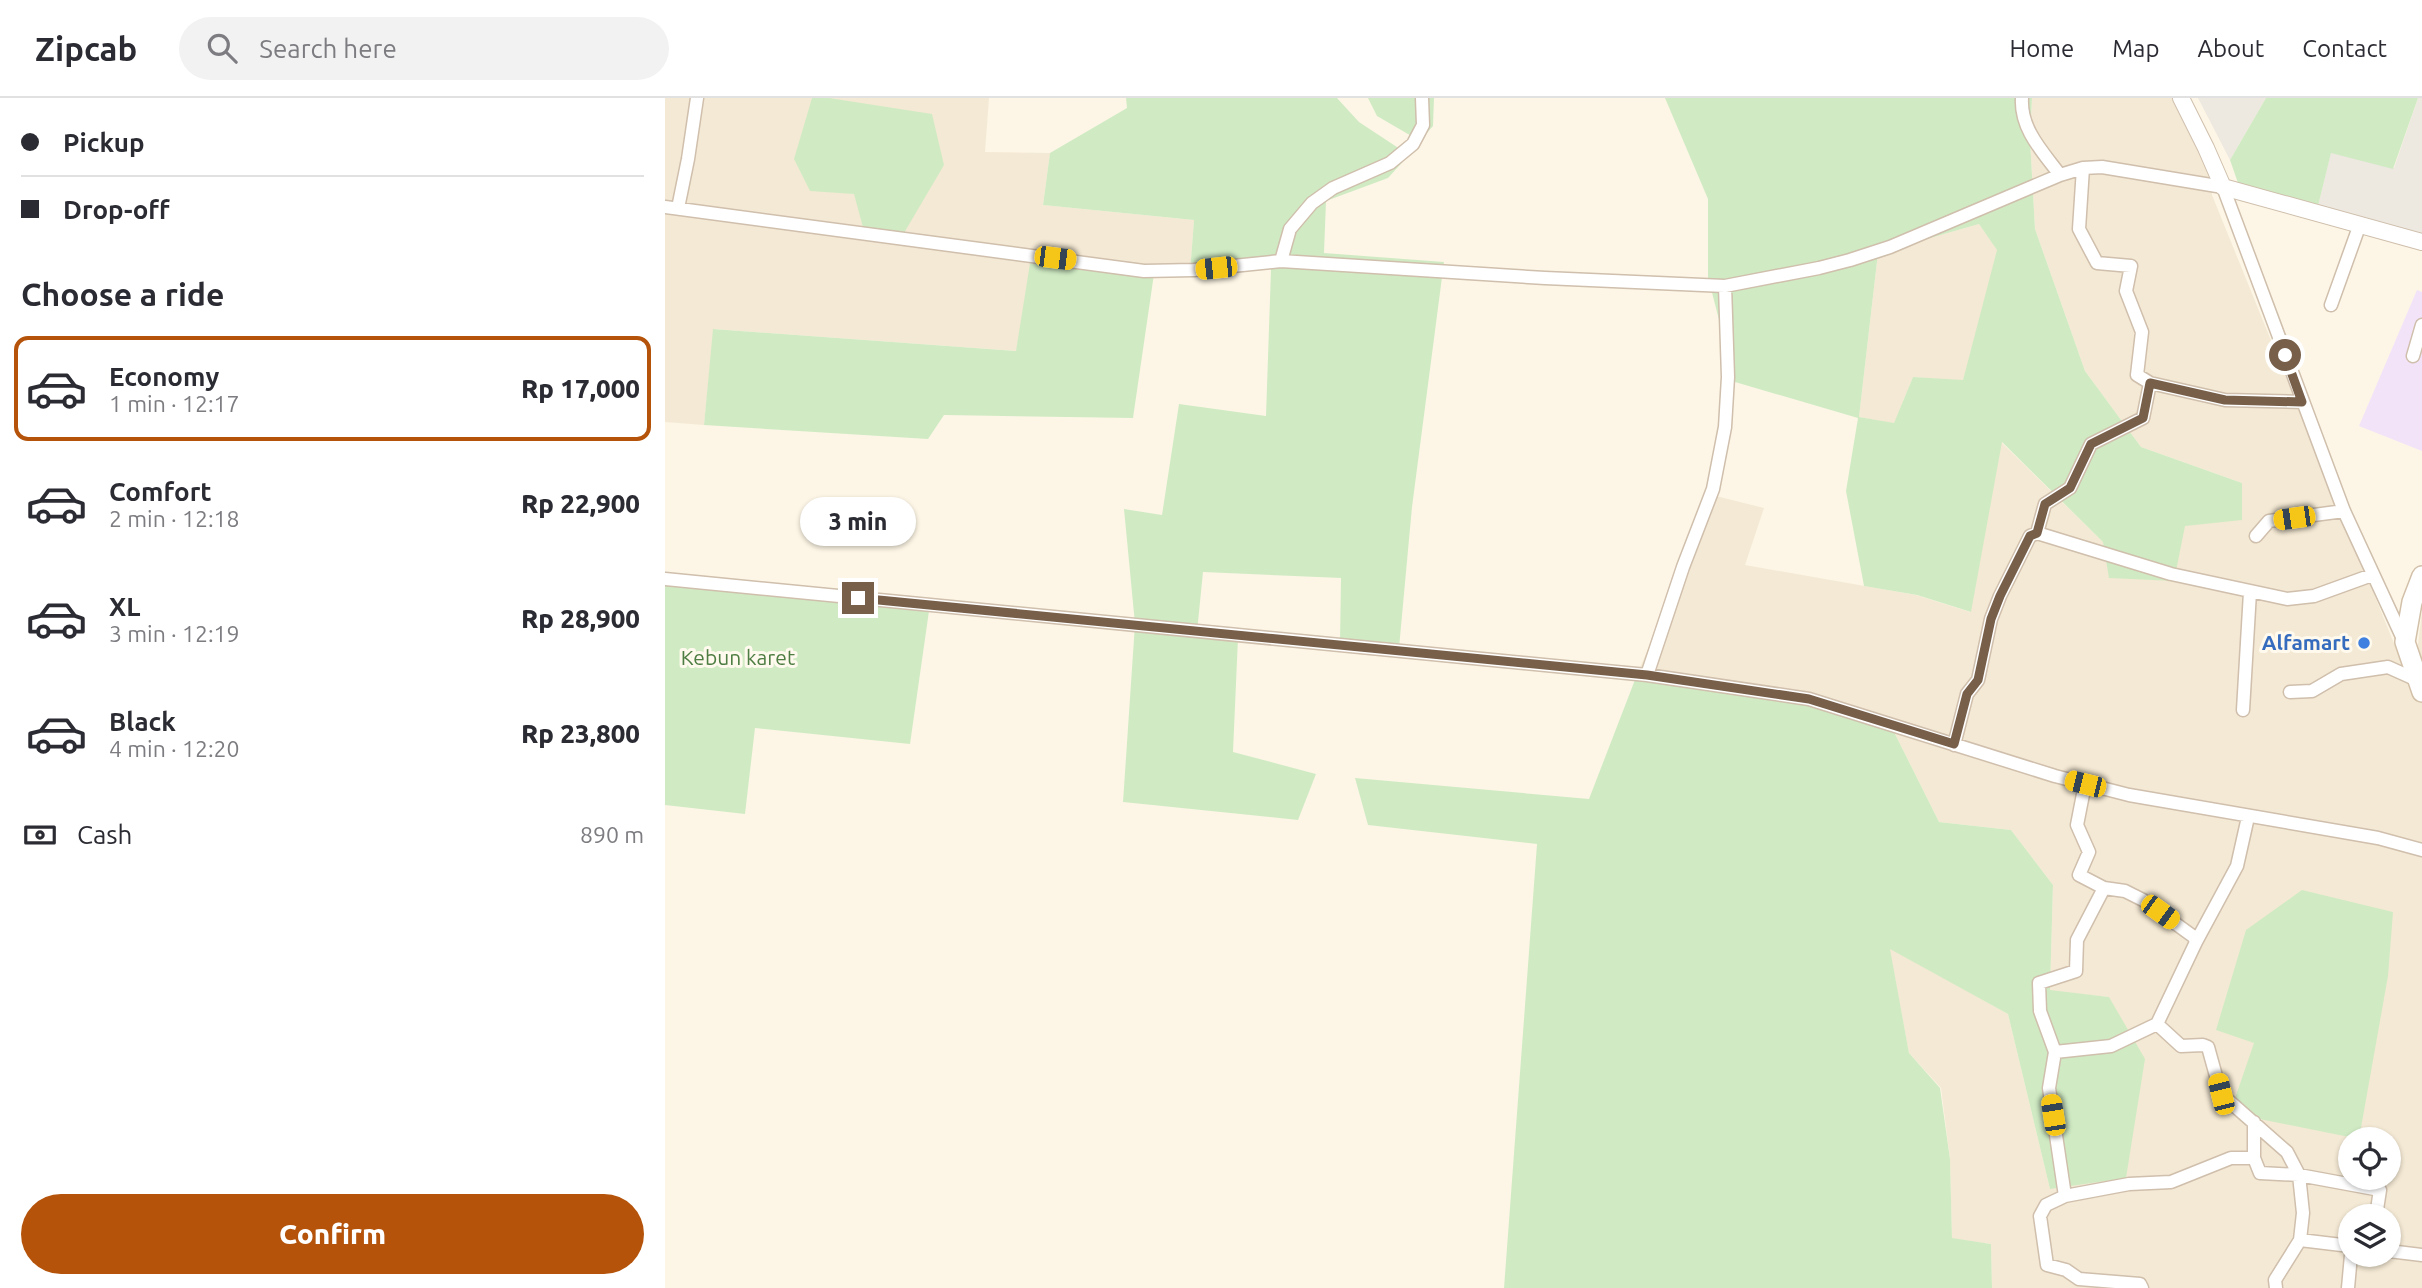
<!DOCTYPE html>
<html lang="en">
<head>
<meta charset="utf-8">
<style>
	body { margin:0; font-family:Ubuntu,sans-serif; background:#f2f2f3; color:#2b2b33; height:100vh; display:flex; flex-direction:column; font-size:26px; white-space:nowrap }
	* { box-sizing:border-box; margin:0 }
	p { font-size:23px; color:#7c7c81 }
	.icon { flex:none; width:38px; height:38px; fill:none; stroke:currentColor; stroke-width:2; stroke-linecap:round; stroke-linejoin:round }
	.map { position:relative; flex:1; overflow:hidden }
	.sheet { display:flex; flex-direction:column; background:#fff; width:665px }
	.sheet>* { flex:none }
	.guide { display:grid; align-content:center; height:154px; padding:0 21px; background:#fff }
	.controls { position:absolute; left:1673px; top:1029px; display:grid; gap:14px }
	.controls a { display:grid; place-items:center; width:63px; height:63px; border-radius:50%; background:#fff; box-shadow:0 2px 5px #0004; font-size:35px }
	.end { position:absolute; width:32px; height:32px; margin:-16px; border:9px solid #775f4a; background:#fff; box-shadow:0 0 0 4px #fff }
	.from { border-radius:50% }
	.bubble { position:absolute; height:49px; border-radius:24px; background:#fff; box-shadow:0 2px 5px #0004; font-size:23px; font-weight:800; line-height:49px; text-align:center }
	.car { position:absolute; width:21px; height:42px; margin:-21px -10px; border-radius:9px; box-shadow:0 0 5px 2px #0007; background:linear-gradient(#f5c518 24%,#345 0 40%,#f5c518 0 76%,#345 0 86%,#f5c518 0) }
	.guide b { display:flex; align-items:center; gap:24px; height:66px; font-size:26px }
	.guide b+b { border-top:2px solid #e1e1e2 }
	.guide i { width:18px; height:18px; background:#2b2b33 }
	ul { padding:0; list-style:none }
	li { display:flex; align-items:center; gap:21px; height:105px; margin:0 14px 10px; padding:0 7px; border:4px solid transparent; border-radius:14px }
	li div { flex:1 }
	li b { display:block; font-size:26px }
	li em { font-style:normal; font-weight:800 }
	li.on { border-color:#b45309 }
	li>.icon { width:63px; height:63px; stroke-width:1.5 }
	h2 { padding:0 21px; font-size:32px; line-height:84px }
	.pay { display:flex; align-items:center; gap:18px; height:77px; padding:0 21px; font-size:26px }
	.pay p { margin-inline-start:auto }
	.cta { display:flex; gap:14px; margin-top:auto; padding:14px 21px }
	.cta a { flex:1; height:80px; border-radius:42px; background:#b45309; color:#fff; font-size:28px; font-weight:800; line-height:80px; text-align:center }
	header { display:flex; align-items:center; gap:42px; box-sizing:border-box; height:98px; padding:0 35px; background:#fff; border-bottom:2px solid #e1e1e2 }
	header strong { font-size:33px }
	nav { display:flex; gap:38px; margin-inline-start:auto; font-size:24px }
	.search { width:490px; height:63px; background:#f2f2f3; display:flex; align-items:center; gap:18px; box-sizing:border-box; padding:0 24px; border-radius:38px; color:#7c7c81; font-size:26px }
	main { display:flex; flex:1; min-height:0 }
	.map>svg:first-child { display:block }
	.residential { fill:#f4e9d4; fill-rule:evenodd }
	.industrial { fill:#ede8e0 }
	.education { fill:#f3e3f9 }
	.green { fill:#d0ebc4; fill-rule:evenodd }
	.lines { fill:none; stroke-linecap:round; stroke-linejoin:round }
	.minor-casing { stroke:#cfbfac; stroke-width:15 }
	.tertiary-casing { stroke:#cfbfac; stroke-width:18 }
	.secondary-casing { stroke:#d2c0a9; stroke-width:22 }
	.minor { stroke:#fff; stroke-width:12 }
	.tertiary { stroke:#fff; stroke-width:16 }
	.secondary { stroke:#fff; stroke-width:19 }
	.route { stroke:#775f4a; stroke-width:9 }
	.shop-dot { fill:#3f7fe0; stroke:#fffaed; stroke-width:2.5 }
	.labels { text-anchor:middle; stroke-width:6; stroke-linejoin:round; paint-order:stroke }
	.shop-label { font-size:21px; font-weight:bold; fill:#366cbe; stroke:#fffaed; text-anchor:end }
	.park-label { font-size:21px; fill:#4d7d42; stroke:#fffaed }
</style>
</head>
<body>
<header>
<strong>Zipcab</strong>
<div class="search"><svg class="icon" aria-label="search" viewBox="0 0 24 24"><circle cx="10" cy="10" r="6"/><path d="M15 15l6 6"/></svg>Search here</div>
<nav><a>Home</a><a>Map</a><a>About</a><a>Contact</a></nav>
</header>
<main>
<section class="sheet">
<div class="guide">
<b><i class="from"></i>Pickup</b>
<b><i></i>Drop-off</b>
</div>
<h2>Choose a ride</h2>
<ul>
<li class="on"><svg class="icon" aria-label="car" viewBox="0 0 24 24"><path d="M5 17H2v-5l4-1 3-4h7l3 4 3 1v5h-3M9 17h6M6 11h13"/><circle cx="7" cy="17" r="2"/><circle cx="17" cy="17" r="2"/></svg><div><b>Economy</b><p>1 min · 12:17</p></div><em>Rp 17,000</em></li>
<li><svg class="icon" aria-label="car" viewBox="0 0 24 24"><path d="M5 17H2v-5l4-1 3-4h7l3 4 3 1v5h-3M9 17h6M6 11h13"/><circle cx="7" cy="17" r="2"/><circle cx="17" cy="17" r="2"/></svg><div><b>Comfort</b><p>2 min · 12:18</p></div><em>Rp 22,900</em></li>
<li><svg class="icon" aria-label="car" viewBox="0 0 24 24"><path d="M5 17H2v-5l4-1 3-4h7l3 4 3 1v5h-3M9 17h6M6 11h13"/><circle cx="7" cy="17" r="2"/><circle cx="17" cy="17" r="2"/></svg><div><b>XL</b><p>3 min · 12:19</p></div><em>Rp 28,900</em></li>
<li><svg class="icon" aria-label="car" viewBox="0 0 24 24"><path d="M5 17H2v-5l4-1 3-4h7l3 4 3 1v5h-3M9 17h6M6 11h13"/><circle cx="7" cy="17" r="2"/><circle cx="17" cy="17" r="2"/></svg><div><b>Black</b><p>4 min · 12:20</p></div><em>Rp 23,800</em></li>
</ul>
<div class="pay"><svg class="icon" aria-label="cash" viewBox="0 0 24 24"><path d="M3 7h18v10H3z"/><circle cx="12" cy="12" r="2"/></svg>Cash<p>890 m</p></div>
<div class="cta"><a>Confirm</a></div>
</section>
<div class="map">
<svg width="1757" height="1190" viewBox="0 0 1757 1190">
	<rect width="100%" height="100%" fill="#fdf6e6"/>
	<!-- residential -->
	<path class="residential" d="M 0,0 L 324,0 L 320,54 L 385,55 L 378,107 L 529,122 L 525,174 L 489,176 L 352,253 L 49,231 L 39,327 L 0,324 Z
		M 1367,0 L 1508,0 L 1547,78 L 1547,97 L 1739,570 L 1750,571 L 1757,514 L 1757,1190 L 1327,1190 L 1326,1146 L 1287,1141 L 1285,1061 L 1276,990 L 1244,955 L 1224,849 L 1343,916 L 1385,1091 L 1444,899 L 1385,893 L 1388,787 L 1346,732 L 1274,724 L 1223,622 L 973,574 L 1032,439 L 1043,396 L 1099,410 L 1080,467 L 1251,497 L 1305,514 L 1336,344 L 1438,444 L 1519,428 L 1577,385 L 1476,349 L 1420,273 L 1370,131 L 1365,41 ZM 1685,1041 L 1724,1041 L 1724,1080 L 1685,1080 ZM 1685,1118 L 1724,1118 L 1724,1157 L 1685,1157 Z
		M 1314,126 L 1333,152 L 1298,283 L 1248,279 L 1229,326 L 1194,319 L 1213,155 Z"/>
	<!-- industrial -->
	<path class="industrial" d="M 1533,0 L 1601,0 L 1565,62 Z
		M 1753,0 L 1757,0 L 1757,137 L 1653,108 L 1666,54 L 1729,70 Z"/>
	<!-- education -->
	<path class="education" d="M 1752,192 L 1757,194 L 1757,353 L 1694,328 Z"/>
	<!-- green -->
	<path class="green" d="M 147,0 L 164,0 L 267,16 L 279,67 L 239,135 L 199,133 L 189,96 L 145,93 L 129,61 Z
		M 461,0 L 672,0 L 694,24 L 744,57 L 723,80 L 661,103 L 659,155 L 779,164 L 747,409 L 734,550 L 675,543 L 676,480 L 538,474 L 532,534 L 573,540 L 568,654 L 651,676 L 633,722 L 458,704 L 470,526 L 459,411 L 497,417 L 514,306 L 601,318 L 606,171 L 525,174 L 529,122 L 378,107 L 385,55 L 462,10 Z
		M 703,0 L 769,0 L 768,28 L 755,43 L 712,18 Z
		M 1000,0 L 1367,0 L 1365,41 L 1370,131 L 1420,273 L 1476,349 L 1577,385 L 1577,422 L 1520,428 L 1509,483 L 1444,480 L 1438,444 L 1337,344 L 1306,514 L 1252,497 L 1199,488 L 1181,393 L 1193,320 L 1070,284 L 1043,179 L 1043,101 ZM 1314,126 L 1332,152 L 1298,282 L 1248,279 L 1229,325 L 1194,319 L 1213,155 Z
		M 1601,0 L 1753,0 L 1728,71 L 1666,55 L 1653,108 L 1573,85 L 1565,62 Z
		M 366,159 L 489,176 L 468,320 L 279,317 L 263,341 L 39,327 L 48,231 L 351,253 Z
		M 0,480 L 265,506 L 245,646 L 90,630 L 80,716 L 0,707 Z
		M 973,574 L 1223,622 L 1274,724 L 1346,732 L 1388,787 L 1385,892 L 1444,899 L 1480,961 L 1461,1080 L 1385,1091 L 1343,916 L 1225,851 L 1244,955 L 1275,990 L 1285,1061 L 1287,1140 L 1326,1146 L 1327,1190 L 839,1190 L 872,746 L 703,727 L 690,680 L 924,701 Z
		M 1637,792 L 1728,814 L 1723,878 L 1694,1041 L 1565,1015 L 1589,945 L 1551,932 L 1581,832 Z"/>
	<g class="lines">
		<defs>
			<path id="minor" d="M 1357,0 C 1355,31 1378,54 1395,77
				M 0,109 L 479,173 L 529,172 L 616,163 L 880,180 L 1060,188 L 1154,170 L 1185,162 L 1225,149 L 1395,77 L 1418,70 L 1437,69 L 1558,89 L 1679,413 L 1739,543
				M 13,110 L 23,61 L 32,0
				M 616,163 L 625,131 L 647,105 L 668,90 L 725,65 L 748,46 L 758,27 L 757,0
				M 1666,207 L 1695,126
				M 1748,258 L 1757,227
				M 1485,285 L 1560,302 L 1638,304
				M 1372,435 L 1380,406 L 1405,390 L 1426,346 L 1478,320 L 1485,285 L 1472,277 L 1477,234 L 1461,193 L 1466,168 L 1432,165 L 1414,131 L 1418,70
				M 1591,438 L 1604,423 L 1679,413
				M 0,481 L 982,577 L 1144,601 L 1390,678 L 1464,697 L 1713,740 L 1757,752
				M 982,577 L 1018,469 L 1048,391 L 1060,329 L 1063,279 L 1060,188
				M 1625,594 L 1647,593 L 1676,576 L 1723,569 L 1752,582
				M 1578,612 L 1585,494
				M 1289,647 L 1302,596 L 1313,582 L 1326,521 L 1335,498 L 1365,438 L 1372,435 L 1506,476 L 1622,501 L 1649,498 L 1707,477
				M 1420,686 L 1412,727 L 1424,754 L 1414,777 L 1439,790 L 1412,842 L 1411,873 L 1374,885 L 1375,913 L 1390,954 L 1384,990 L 1400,1098 L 1381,1107 L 1375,1118 L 1382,1167 L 1401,1172 L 1414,1181 L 1475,1186 L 1477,1190
				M 1439,790 L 1460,793 L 1478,802 L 1529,839 L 1531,844 L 1492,926 L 1516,948 L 1538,947 L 1543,949 L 1556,996 L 1622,1054 L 1634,1077 L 1638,1115 L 1635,1142 L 1610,1182 L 1611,1190
				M 1531,844 L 1572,768 L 1583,719
				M 1390,954 L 1446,948 L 1492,926
				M 1589,1024 L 1589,1060 L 1595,1075 L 1634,1077 L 1715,1092 L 1711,1118
				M 1400,1098 L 1464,1086 L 1506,1084 L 1566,1060 L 1589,1060
				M 1635,1142 L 1685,1148
				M 1724,1153 L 1757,1157
				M 1683,1190 L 1686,1157"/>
			<path id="tertiary" d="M 1516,0 L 1541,50 L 1558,89 L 1757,144"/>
			<path id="secondary" d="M 1757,478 L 1747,504 L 1740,544 L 1757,594"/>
		</defs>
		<!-- minor casing -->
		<use href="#minor" class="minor-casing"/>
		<!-- tertiary casing -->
		<use href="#tertiary" class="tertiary-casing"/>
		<!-- secondary casing -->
		<use href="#secondary" class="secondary-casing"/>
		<!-- minor -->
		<use href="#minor" class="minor"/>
		<!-- tertiary -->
		<use href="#tertiary" class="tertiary"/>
		<!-- secondary -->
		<use href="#secondary" class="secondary"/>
	</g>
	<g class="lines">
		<!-- route -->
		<path class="route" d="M 193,500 L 982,577 L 1144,601 L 1289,646 L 1302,596 L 1313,582 L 1326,521 L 1335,498 L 1365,438 L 1372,435 L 1380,406 L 1405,390 L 1426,346 L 1478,320 L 1485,285 L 1560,302 L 1637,304 L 1620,257"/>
	</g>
	<!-- markers -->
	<circle class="shop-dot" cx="1699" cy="545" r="7"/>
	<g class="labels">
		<!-- shop labels -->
		<g class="shop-label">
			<text x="1685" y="552">Alfamart</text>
		</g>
		<!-- park labels -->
		<g class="park-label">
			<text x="73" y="567">Kebun karet</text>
		</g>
	</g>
</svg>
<div class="controls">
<a><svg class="icon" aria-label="locate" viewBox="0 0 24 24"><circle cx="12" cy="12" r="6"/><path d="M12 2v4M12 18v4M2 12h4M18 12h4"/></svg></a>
<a><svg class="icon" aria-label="layers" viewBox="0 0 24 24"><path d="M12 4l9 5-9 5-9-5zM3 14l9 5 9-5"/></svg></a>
</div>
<i class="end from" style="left:1620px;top:257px"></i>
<i class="end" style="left:193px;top:500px"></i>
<div class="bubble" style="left:135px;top:399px;width:116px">3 min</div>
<i class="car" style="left:390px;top:160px;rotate:97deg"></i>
<i class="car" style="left:551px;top:170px;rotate:264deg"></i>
<i class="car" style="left:1629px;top:420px;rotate:262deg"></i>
<i class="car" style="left:1420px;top:686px;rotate:284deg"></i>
<i class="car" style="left:1495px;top:814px;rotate:126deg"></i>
<i class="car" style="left:1556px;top:996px;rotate:346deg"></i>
<i class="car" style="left:1388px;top:1017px;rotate:351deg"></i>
</div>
</main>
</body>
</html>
